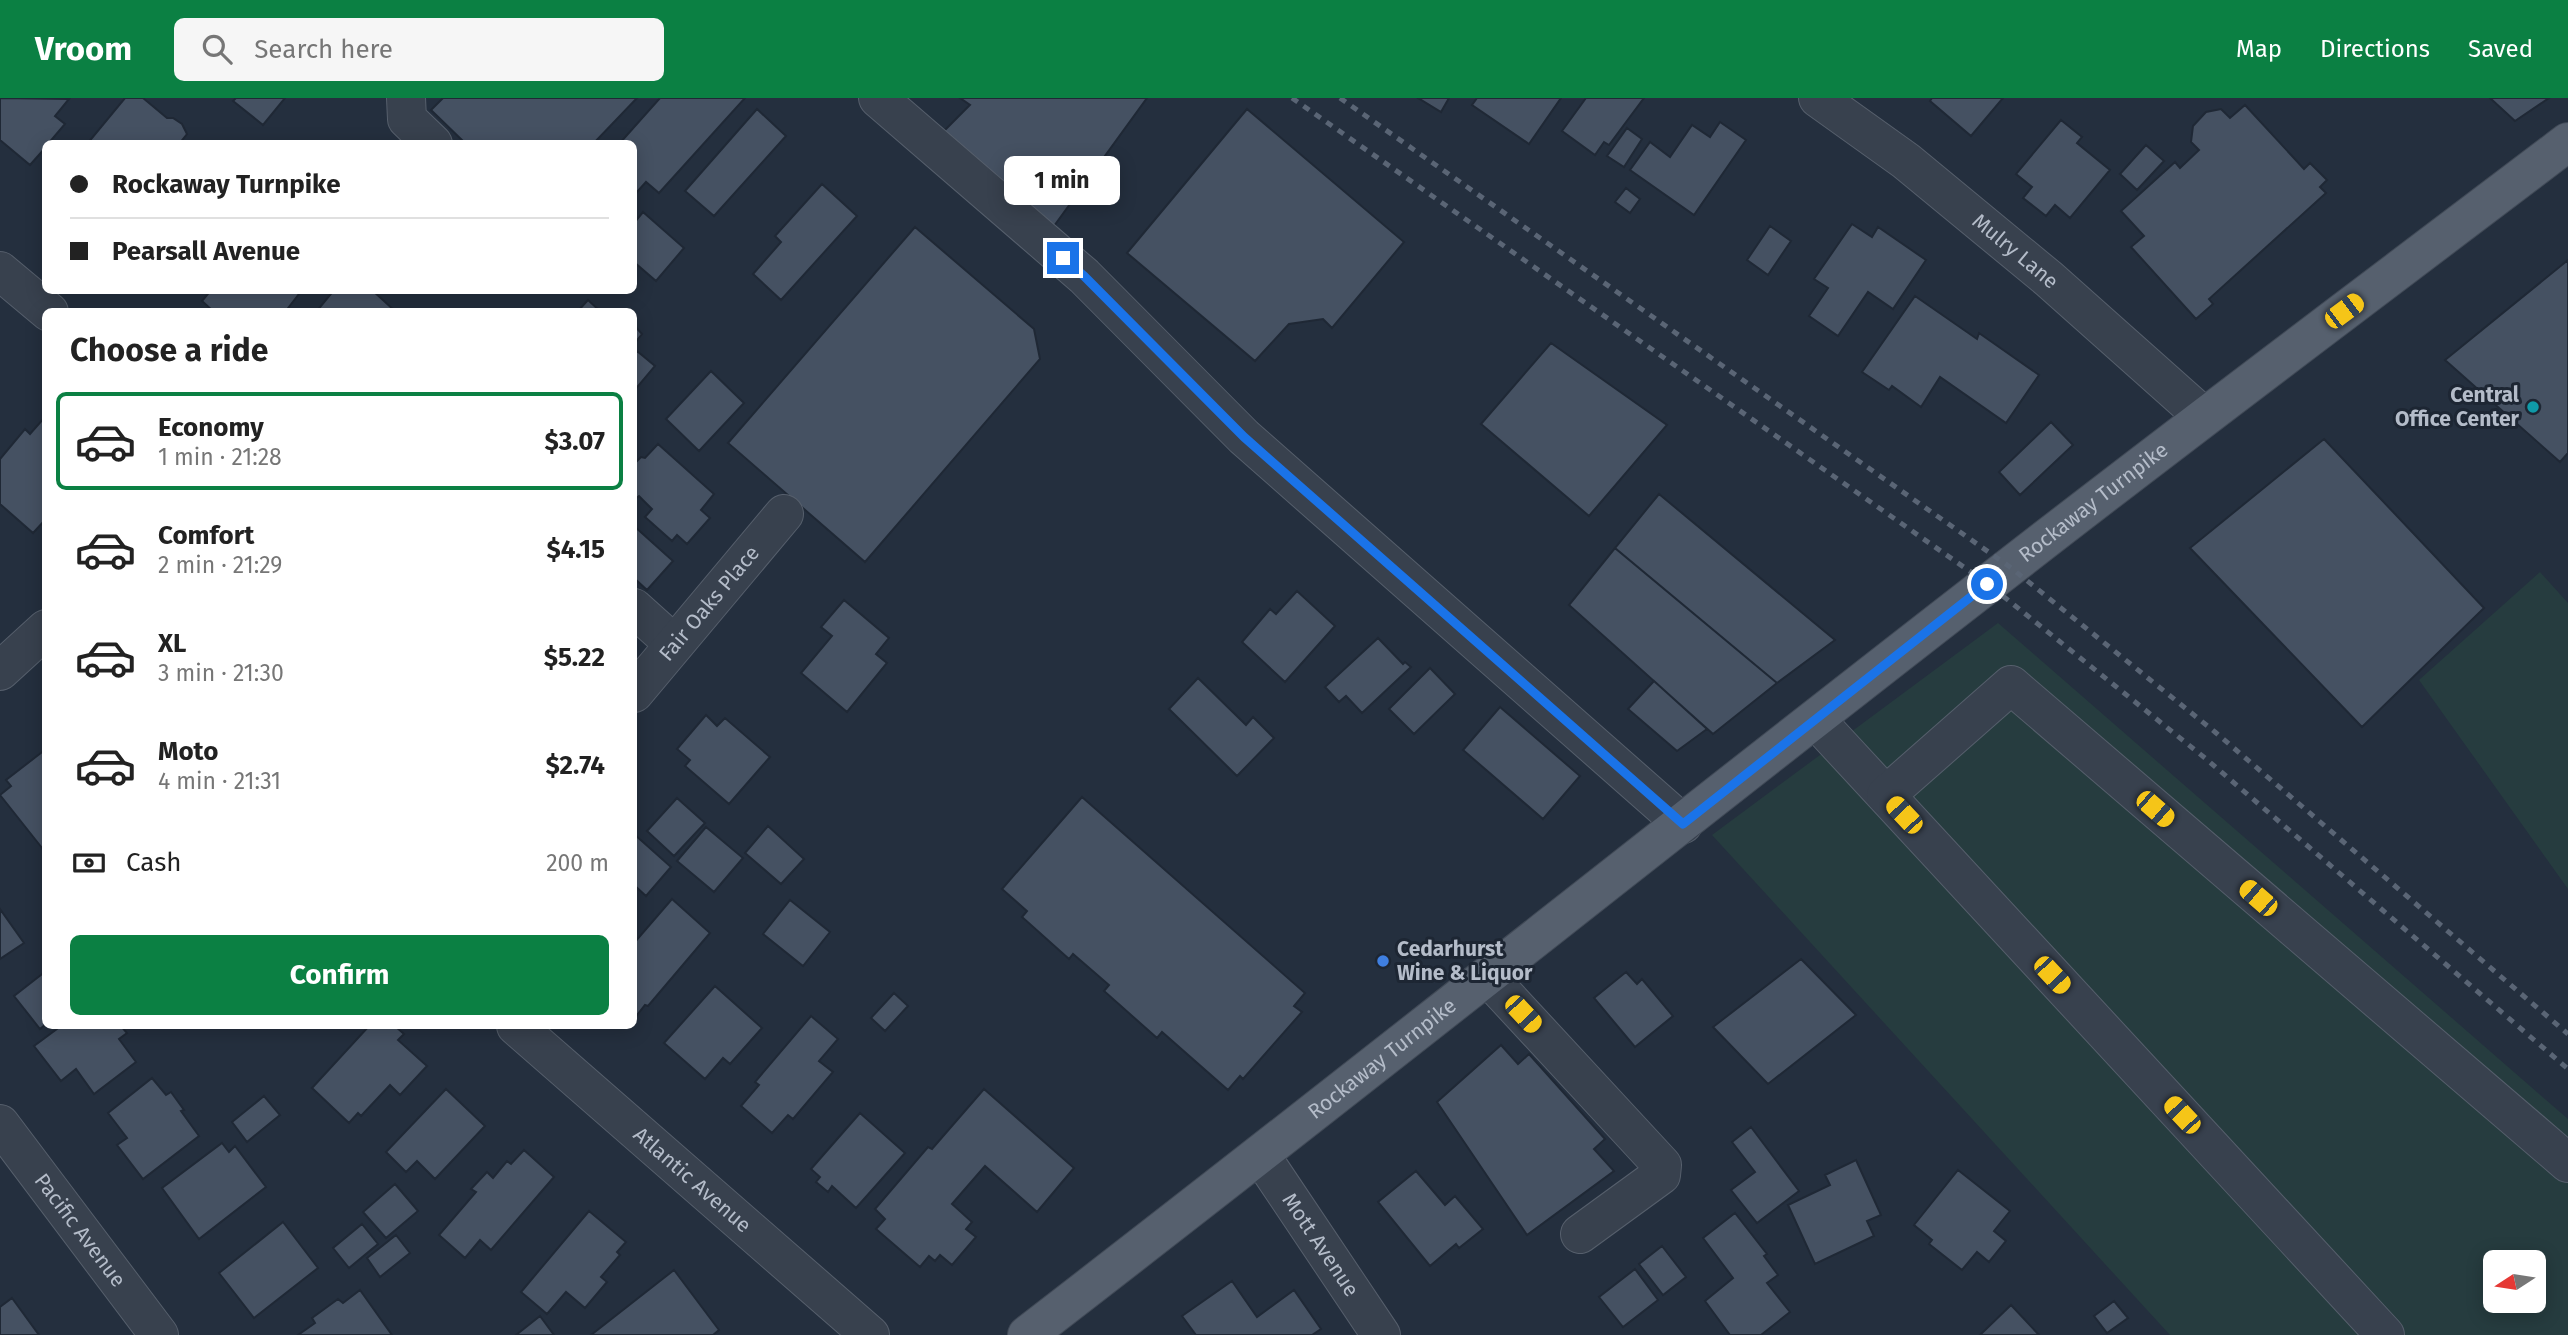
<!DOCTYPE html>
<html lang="en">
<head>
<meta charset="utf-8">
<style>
	body { margin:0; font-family:"Fira Sans",sans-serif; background:#f6f6f6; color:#222; height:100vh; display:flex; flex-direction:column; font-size:26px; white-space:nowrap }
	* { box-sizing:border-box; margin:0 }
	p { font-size:23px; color:#767676 }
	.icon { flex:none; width:38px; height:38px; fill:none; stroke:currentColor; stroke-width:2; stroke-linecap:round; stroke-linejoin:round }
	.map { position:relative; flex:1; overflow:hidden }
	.drawer { position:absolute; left:42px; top:210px; width:595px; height:721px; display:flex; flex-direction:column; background:#fff; border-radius:10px; box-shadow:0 4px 18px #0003 }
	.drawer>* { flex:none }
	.guide { position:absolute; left:42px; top:42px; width:595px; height:154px; border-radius:10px; box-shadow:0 4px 18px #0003; display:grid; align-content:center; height:154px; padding:0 28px; background:#fff }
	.needle { width:46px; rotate:258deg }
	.tools { position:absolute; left:2483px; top:1152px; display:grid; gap:14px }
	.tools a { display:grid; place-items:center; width:63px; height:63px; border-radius:10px; background:#fff; box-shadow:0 4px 18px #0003; font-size:35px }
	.end { position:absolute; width:32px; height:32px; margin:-16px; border:9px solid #1a73e8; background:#fff; box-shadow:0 0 0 4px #fff }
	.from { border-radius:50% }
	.bubble { position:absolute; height:49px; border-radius:10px; background:#fff; box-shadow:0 4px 18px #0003; font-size:23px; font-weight:700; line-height:49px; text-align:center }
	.car { position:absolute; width:21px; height:42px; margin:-21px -10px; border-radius:9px; box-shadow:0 0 5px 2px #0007; background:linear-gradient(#f5c518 24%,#345 0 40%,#f5c518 0 76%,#345 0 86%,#f5c518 0) }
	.guide b { display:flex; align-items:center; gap:24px; height:66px; font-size:26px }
	.guide b+b { border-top:2px solid #e0e0e0 }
	.guide i { width:18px; height:18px; background:#222 }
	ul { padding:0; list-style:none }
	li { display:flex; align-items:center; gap:21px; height:98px; margin:0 14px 10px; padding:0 14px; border:4px solid transparent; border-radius:10px }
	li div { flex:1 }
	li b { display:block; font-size:26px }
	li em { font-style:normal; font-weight:700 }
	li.current { border-color:#0b8043 }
	li>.icon { width:63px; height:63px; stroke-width:1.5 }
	h2 { padding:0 28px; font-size:32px; line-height:84px }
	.pay { display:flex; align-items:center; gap:18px; height:77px; padding:0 28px; font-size:26px }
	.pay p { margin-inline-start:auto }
	.primary-button { display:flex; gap:14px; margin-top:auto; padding:14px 28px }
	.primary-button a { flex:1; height:80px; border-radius:10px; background:#0b8043; color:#fff; font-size:28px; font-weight:700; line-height:80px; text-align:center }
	header { display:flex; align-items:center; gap:42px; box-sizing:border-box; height:98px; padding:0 35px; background:#0b8043; color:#fff }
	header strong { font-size:33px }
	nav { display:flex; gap:38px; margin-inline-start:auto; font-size:24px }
	.search { width:490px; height:63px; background:#f6f6f6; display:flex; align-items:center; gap:18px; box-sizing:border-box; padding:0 24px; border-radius:10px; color:#767676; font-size:26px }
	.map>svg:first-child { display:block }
	.green { fill:#263c3f; fill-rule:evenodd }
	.building { fill:#455162; stroke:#1f2835; stroke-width:2 }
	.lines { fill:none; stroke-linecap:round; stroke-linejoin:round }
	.minor-casing { stroke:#565f6c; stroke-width:40 }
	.major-casing { stroke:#414a57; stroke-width:40 }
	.minor { stroke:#38414e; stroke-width:38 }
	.major { stroke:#56606e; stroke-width:38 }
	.rail { stroke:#5a6575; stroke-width:5; stroke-dasharray:7 7; stroke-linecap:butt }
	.route { stroke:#1a73e8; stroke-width:9 }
	.culture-dot { fill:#0f9aa8; stroke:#1d2633; stroke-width:2.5 }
	.shop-dot { fill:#3f7fe0; stroke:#1d2633; stroke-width:2.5 }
	.labels { text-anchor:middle; stroke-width:6; stroke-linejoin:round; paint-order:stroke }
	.street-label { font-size:21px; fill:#b4bcc9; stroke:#1d2633 }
	.poi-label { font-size:21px; font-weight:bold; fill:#b4bcc9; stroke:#1d2633; text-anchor:end }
</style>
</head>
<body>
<header>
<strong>Vroom</strong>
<div class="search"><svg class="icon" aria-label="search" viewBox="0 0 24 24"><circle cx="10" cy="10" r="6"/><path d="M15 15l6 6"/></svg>Search here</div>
<nav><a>Map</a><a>Directions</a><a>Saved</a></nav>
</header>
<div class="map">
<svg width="2568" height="1237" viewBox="0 0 2568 1237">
	<rect width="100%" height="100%" fill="#242f3e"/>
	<!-- green -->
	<path class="green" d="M 2540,474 L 2568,505 L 2568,791 L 2419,582 Z
		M 1998,525 L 2568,1021 L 2568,1237 L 2170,1237 L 1712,737 ZM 2496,1164 L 2534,1164 L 2534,1202 L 2496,1202 Z"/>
	<!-- building -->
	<path class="building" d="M 0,0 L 69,1 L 55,18 L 65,26 L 48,46 L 46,46 L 46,49 L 30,67 L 0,42 Z
		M 125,0 L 143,0 L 167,20 L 173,20 L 182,26 L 187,36 L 179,46 L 87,46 Z
		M 236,0 L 285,0 L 263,27 L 233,3 Z
		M 443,0 L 637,0 L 593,46 L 466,46 L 431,12 Z
		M 660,0 L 745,0 L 659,95 L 646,84 L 637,94 L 634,91 L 634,46 L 619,46 Z
		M 960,0 L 1147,0 L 1054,128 L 943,34 L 970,7 Z
		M 1418,0 L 1449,0 L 1441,14 Z
		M 1477,0 L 1561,0 L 1529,46 L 1472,7 Z
		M 1586,0 L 1644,0 L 1609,47 L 1604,44 L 1595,57 L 1562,33 Z
		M 1932,0 L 2003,0 L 1971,38 L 1930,3 Z
		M 2490,0 L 2549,0 L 2515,23 Z
		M 2245,7 L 2304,71 L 2310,65 L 2327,82 L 2320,89 L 2326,95 L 2209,201 L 2213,206 L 2196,221 L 2131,149 L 2144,138 L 2121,113 L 2175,64 L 2180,70 L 2199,52 L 2191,44 L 2193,28 L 2206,14 L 2221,11 L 2230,20 Z
		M 757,11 L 786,38 L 714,118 L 685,93 Z
		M 1247,11 L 1404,144 L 1332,230 L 1323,221 L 1289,226 L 1255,263 L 1127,155 Z
		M 2061,22 L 2082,39 L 2077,45 L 2110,72 L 2070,120 L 2055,107 L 2046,118 L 2023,100 L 2032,89 L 2016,76 Z
		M 1720,24 L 1746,42 L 1694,117 L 1630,72 L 1650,44 L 1670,59 L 1692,27 L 1710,39 Z
		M 1627,30 L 1642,41 L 1624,69 L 1607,58 Z
		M 2146,47 L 2164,63 L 2137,92 L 2120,76 Z
		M 822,86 L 857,118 L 781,202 L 753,176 L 781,144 L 775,138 Z
		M 1626,90 L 1640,101 L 1630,115 L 1615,104 Z
		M 643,114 L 684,150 L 656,183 L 634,164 L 634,125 Z
		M 1852,126 L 1872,139 L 1878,129 L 1926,162 L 1893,211 L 1868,194 L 1838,238 L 1809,218 L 1828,190 L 1814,181 Z
		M 1770,128 L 1791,143 L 1768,177 L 1747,162 Z
		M 915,129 L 1034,231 L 1040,261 L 865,464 L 728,345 Z
		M 2568,162 L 2568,355 L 2560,364 L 2445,262 Z
		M 211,192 L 302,192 L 285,214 L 214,214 L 202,203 Z
		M 334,192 L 372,192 L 396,214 L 316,214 Z
		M 1915,198 L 1977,241 L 1979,235 L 2039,277 L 2006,325 L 1940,279 L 1921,309 L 1892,288 L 1889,292 L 1862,274 Z
		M 588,202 L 601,214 L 577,214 Z
		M 634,227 L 642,236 L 634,246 Z
		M 1551,245 L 1667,327 L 1589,418 L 1481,326 Z
		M 637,253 L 655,268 L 634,293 L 634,257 Z
		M 711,273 L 744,305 L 699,353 L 666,321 Z
		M 44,320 L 46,421 L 33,435 L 0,406 L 0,361 L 25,331 L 30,336 Z
		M 2051,324 L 2073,347 L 2020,397 L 1999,374 Z
		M 2324,341 L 2484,510 L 2362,629 L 2190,450 Z
		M 658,346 L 714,396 L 701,412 L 710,420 L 687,446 L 677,437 L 672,443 L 645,419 L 652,411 L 639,398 L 634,402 L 634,366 L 641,359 L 645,360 Z
		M 1659,396 L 1835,542 L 1777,585 L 1615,450 Z
		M 634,428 L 673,463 L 647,492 L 634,480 Z
		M 1615,450 L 1777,585 L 1713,636 L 1569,507 Z
		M 1297,493 L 1335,528 L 1285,584 L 1242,544 L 1270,511 L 1276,516 Z
		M 844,502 L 889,540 L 876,556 L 887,565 L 847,614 L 801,575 L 832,538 L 821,529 Z
		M 1378,540 L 1403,566 L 1405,564 L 1411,569 L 1362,615 L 1346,598 L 1339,604 L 1325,589 Z
		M 1430,570 L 1455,596 L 1414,636 L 1389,611 Z
		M 1198,580 L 1246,627 L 1253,619 L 1274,640 L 1237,678 L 1169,611 Z
		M 1654,583 L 1707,631 L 1677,653 L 1628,611 Z
		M 1500,609 L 1580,678 L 1543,721 L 1463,652 Z
		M 706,617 L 717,628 L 725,620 L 770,659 L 729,706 L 685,668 L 690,662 L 677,651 Z
		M 46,651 L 46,755 L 0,697 L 11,688 L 6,682 Z
		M 1082,699 L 1305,895 L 1294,908 L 1302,914 L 1243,981 L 1240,978 L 1228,992 L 1162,934 L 1157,940 L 1104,893 L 1109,887 L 1073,856 L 1069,861 L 1022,819 L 1027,813 L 1002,791 Z
		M 677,700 L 705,725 L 674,758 L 647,733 Z
		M 768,728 L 804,761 L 781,786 L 745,755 Z
		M 706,729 L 743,760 L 714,794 L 677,763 Z
		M 634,736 L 671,769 L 646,798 L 634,787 Z
		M 672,801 L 710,835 L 648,908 L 645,907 L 634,921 L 634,845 Z
		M 790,802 L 830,834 L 803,868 L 763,836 Z
		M 0,811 L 24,845 L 0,861 Z
		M 1801,861 L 1856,917 L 1768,986 L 1713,929 Z
		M 46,873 L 46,926 L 40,931 L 14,898 Z
		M 1626,874 L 1637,886 L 1642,881 L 1673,918 L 1635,949 L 1594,900 Z
		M 715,888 L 762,930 L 730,966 L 723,960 L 705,981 L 664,945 Z
		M 894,895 L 908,908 L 885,933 L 871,920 Z
		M 811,918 L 838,941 L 819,963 L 833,974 L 793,1021 L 788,1017 L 772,1035 L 741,1008 L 759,987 L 755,984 Z
		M 61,928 L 121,928 L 127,935 L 119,941 L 136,964 L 94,996 L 76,971 L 61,983 L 34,948 Z
		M 369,928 L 395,928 L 404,936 L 398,942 L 427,968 L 400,997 L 390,987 L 361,1018 L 358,1015 L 349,1025 L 312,990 Z
		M 1501,947 L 1518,966 L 1529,956 L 1605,1041 L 1594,1051 L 1614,1073 L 1527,1137 L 1437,1004 Z
		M 152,980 L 166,997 L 171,994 L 184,1012 L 181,1013 L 199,1038 L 143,1081 L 117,1047 L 127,1040 L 108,1015 Z
		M 446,991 L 485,1028 L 435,1081 L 417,1063 L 406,1074 L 386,1054 Z
		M 984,991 L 1074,1070 L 1037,1114 L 985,1068 L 952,1106 L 972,1124 L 966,1131 L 976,1139 L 952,1167 L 940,1157 L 935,1163 L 929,1158 L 920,1169 L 876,1131 L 885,1121 L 875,1111 L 928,1049 L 932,1051 Z
		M 264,998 L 280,1017 L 247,1044 L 232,1024 Z
		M 860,1015 L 905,1055 L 856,1110 L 832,1088 L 828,1094 L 816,1084 L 820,1079 L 811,1071 Z
		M 1751,1029 L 1799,1093 L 1757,1125 L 1731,1092 L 1755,1074 L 1732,1044 Z
		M 222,1045 L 229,1054 L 235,1048 L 266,1089 L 199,1141 L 162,1090 Z
		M 524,1052 L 554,1079 L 491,1152 L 480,1142 L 465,1160 L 439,1137 L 476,1094 L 471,1091 L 487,1074 L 493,1080 L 507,1063 L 511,1066 Z
		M 1856,1062 L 1881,1117 L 1867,1123 L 1874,1138 L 1815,1166 L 1788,1107 L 1830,1087 L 1825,1077 Z
		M 1958,1072 L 2010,1113 L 1994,1133 L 2006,1143 L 1989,1164 L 1977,1154 L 1962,1172 L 1929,1146 L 1932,1142 L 1914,1127 Z
		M 1416,1073 L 1445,1107 L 1455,1098 L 1483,1131 L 1459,1150 L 1456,1146 L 1430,1168 L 1378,1104 Z
		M 395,1086 L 418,1113 L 386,1140 L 363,1114 Z
		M 589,1113 L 626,1144 L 617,1154 L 620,1157 L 601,1179 L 607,1184 L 585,1210 L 566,1194 L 547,1216 L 521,1194 Z
		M 1735,1115 L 1767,1156 L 1764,1158 L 1778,1177 L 1767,1185 L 1790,1214 L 1761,1237 L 1730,1237 L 1705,1203 L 1733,1180 L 1703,1140 Z
		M 283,1124 L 318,1170 L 254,1220 L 219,1175 Z
		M 362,1126 L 378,1146 L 349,1170 L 333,1150 Z
		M 396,1137 L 410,1155 L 380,1179 L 367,1160 Z
		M 1662,1148 L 1686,1179 L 1663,1197 L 1639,1166 Z
		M 1635,1171 L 1658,1202 L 1623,1229 L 1599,1199 Z
		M 674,1172 L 719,1232 L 713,1237 L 591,1237 Z
		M 1232,1183 L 1257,1219 L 1294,1192 L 1321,1231 L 1312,1237 L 1196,1237 L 1182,1218 Z
		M 360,1192 L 392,1237 L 298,1237 L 315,1225 L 312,1220 L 338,1201 L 343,1205 Z
		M 12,1200 L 39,1237 L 0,1237 L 0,1209 Z
		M 2114,1203 L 2128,1220 L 2107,1235 L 2094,1218 Z
		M 2011,1207 L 2039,1237 L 1980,1237 Z
		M 540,1218 L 554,1237 L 516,1237 Z"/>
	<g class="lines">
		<defs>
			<g id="minor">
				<path d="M 406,0 L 407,21 L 433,46"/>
				<path d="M 878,0 L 1084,178 L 1244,339 L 1683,726"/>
				<path id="s1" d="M 1818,0 L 1906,63 L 2049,181 L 2204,319"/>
				<path d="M 0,173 L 49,214"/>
				<path d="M 634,510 L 674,546"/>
				<path d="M 0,573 L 46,531"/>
				<path id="s2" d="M 634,595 L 784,416"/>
				<path d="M 1816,622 L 2385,1237"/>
				<path d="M 1886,697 L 2011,587 L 2568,1065"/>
				<path d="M 1488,879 L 1662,1067 L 1661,1077 L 1580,1136"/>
				<path id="s3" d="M 516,928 L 870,1237"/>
				<path id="s4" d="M 0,1026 L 159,1237"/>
				<path id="s5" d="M 1261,1058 L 1381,1237"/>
			</g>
			<g id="major">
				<path id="s6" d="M 1027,1237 C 1348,990 1664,737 1984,489 C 2177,338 2373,192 2568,44"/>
			</g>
		</defs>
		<!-- minor casing -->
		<use href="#minor" class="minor-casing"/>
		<!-- major casing -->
		<use href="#major" class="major-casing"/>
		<!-- minor -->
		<use href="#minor" class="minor"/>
		<!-- major -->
		<use href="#major" class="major"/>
		<!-- rail -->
		<path class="rail" d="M 1292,0 L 1988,486 L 2205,660 L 2568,971
			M 1340,0 L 2010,469 L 2215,634 L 2568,936"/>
	</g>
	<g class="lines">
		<!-- route -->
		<path class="route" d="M 1063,160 L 1084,178 L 1244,339 L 1683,726 L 1987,486"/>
	</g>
	<!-- markers -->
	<circle class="culture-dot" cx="2533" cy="309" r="7"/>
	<circle class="shop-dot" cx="1383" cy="863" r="7"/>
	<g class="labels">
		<!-- street labels -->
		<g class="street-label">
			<text dy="7" stroke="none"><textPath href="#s1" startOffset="250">Mulry Lane</textPath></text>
			<text dy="7" stroke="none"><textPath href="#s6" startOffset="1353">Rockaway Turnpike</textPath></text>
			<text dy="7" stroke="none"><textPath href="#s2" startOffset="117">Fair Oaks Place</textPath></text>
			<text dy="7" stroke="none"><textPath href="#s6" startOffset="450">Rockaway Turnpike</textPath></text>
			<text dy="7" stroke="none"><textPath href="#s3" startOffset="234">Atlantic Avenue</textPath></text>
			<text dy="7" stroke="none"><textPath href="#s4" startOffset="133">Pacific Avenue</textPath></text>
			<text dy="7" stroke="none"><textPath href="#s5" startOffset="107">Mott Avenue</textPath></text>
		</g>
		<!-- poi labels -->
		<g class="poi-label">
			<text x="2519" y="304">Central<tspan x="2519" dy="24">Office Center</tspan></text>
			<text x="1397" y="858" text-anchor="start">Cedarhurst<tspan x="1397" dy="24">Wine &amp; Liquor</tspan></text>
		</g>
	</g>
</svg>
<div class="tools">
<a><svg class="needle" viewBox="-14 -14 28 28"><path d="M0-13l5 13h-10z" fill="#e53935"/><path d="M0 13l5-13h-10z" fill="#767676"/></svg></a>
</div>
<i class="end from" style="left:1987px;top:486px"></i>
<i class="end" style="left:1063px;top:160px"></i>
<div class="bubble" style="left:1004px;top:58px;width:116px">1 min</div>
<i class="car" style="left:2344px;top:213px;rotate:53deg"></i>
<i class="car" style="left:2155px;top:711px;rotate:131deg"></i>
<i class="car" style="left:1904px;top:717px;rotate:317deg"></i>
<i class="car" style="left:2258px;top:800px;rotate:311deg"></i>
<i class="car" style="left:2052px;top:877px;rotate:137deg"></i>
<i class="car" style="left:1523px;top:916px;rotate:137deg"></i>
<i class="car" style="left:2182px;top:1017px;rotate:317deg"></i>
<div class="guide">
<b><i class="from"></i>Rockaway Turnpike</b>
<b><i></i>Pearsall Avenue</b>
</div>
<section class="drawer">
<h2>Choose a ride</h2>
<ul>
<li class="current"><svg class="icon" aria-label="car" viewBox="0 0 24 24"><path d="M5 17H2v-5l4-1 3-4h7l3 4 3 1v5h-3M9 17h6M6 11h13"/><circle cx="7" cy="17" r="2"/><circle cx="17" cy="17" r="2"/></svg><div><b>Economy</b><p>1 min · 21:28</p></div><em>$3.07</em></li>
<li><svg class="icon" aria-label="car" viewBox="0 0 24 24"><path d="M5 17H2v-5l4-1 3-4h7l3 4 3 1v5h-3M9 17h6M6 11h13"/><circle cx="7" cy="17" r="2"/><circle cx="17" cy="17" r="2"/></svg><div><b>Comfort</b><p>2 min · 21:29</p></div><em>$4.15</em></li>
<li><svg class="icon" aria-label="car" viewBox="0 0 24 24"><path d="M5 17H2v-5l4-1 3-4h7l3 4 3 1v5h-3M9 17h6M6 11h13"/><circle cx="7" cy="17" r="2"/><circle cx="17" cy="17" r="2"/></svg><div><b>XL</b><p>3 min · 21:30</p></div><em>$5.22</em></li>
<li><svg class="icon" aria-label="car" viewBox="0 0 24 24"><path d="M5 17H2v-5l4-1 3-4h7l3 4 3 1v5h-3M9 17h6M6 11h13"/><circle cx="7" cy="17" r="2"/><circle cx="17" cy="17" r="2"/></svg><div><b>Moto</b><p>4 min · 21:31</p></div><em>$2.74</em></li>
</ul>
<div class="pay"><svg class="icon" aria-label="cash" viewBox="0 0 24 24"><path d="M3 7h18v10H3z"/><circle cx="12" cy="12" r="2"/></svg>Cash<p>200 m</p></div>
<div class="primary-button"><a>Confirm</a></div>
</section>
</div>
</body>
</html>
